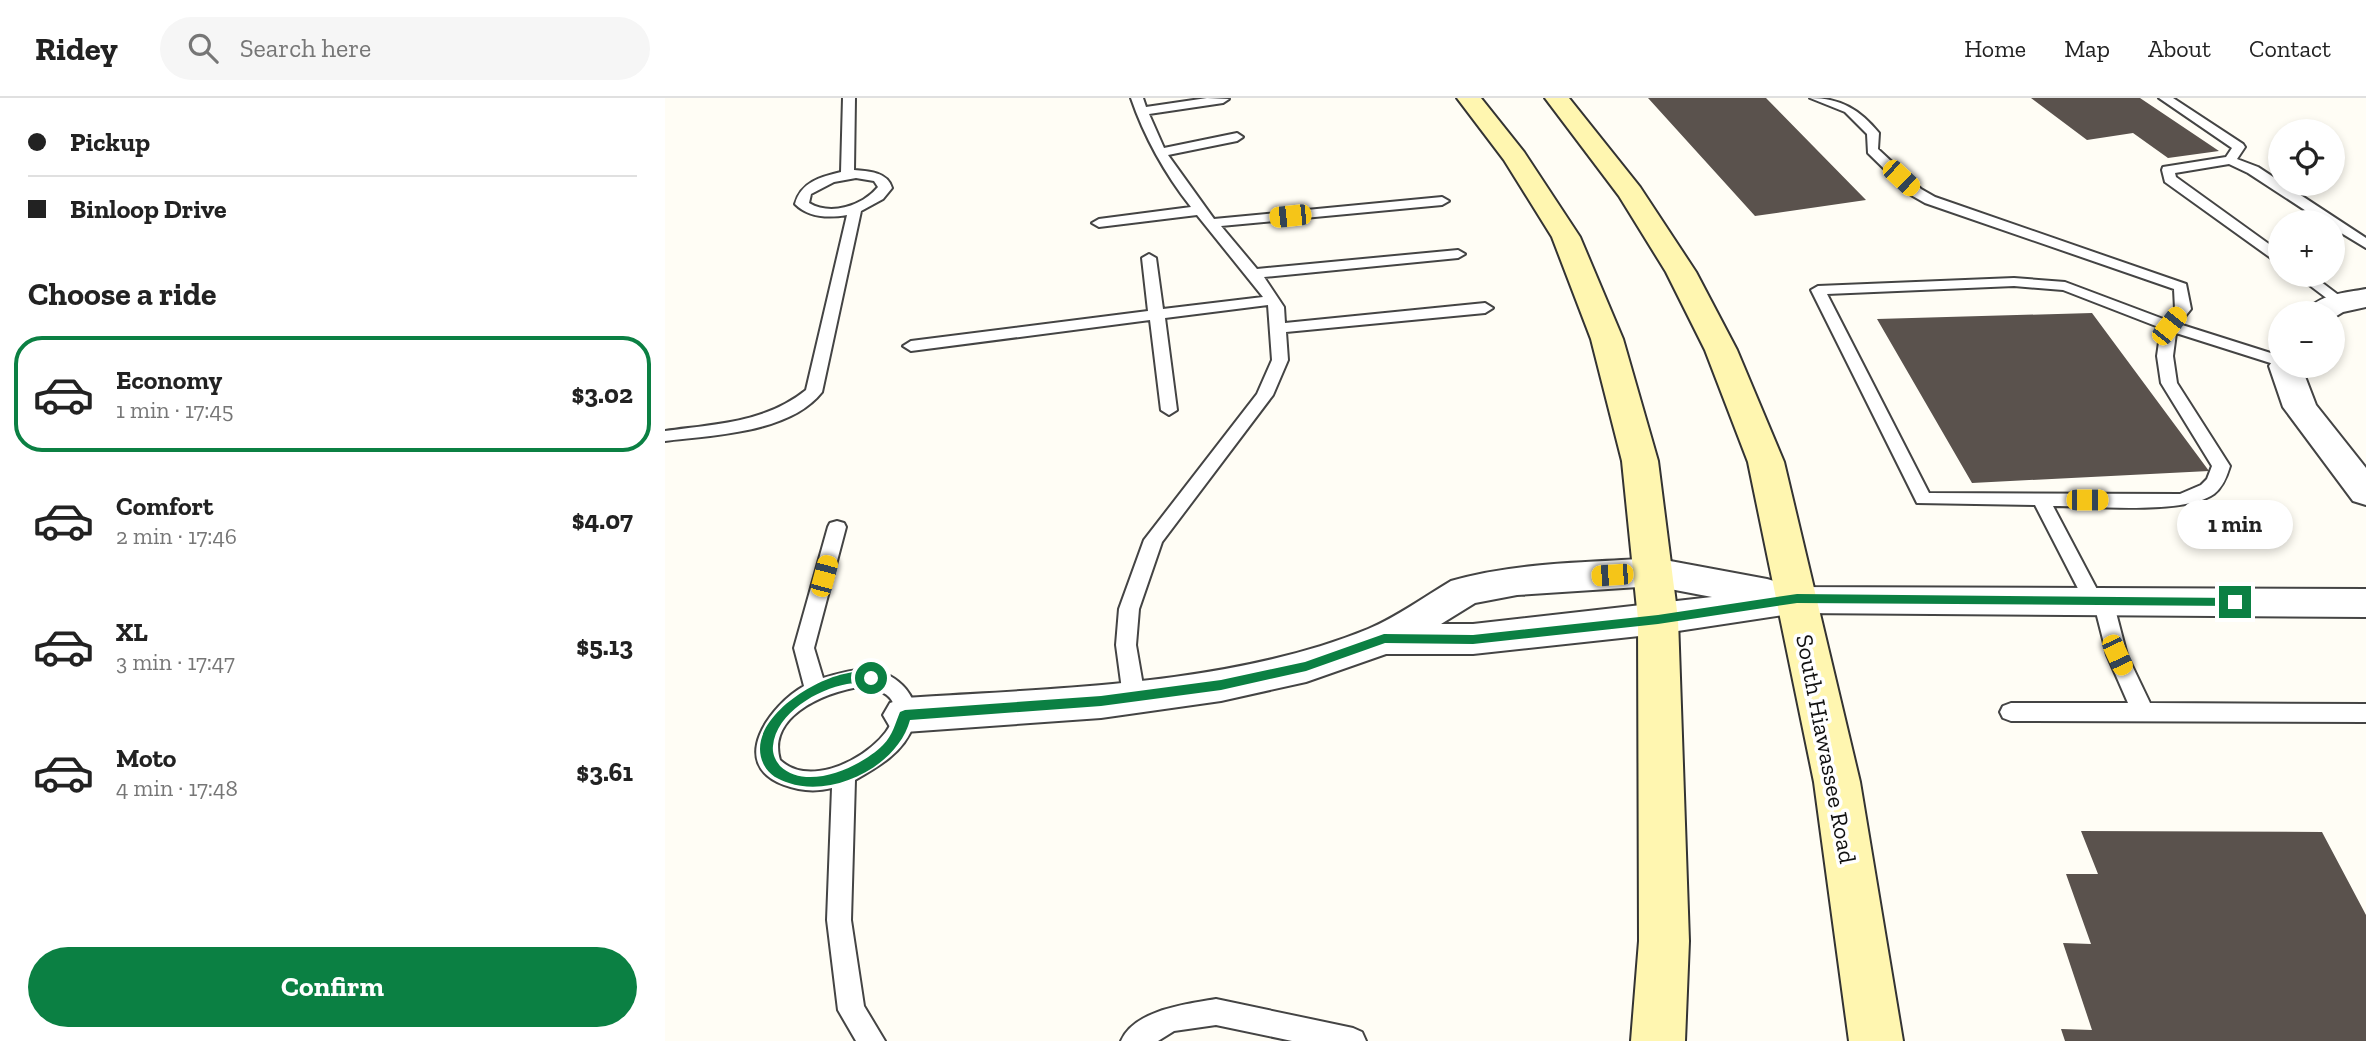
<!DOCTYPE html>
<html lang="en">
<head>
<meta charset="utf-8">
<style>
	body { margin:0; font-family:"Zilla Slab",serif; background:#f6f6f6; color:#222; height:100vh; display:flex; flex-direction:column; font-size:26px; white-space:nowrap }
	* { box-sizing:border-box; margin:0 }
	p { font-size:23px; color:#767676 }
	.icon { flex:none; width:38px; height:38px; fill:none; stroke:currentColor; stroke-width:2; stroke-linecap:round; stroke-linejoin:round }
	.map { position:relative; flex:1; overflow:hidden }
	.sheet { display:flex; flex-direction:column; background:#fff; width:665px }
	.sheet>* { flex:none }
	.top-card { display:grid; align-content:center; height:154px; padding:0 28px; background:#fff }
	.fabs { position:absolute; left:1603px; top:21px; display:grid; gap:14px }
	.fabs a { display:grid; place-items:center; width:77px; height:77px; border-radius:50%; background:#fff; box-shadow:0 4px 10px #0003; font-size:35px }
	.end { position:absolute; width:32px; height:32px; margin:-16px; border:9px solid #0b8043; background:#fff; box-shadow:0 0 0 4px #fff }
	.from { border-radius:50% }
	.bubble { position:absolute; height:49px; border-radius:24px; background:#fff; box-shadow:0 4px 10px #0003; font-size:23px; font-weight:800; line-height:49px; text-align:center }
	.car { position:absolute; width:21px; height:42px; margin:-21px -10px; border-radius:9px; box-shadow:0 0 5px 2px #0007; background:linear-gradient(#f5c518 24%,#345 0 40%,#f5c518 0 76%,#345 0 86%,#f5c518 0) }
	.top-card b { display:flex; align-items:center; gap:24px; height:66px; font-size:26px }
	.top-card b+b { border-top:2px solid #e0e0e0 }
	.top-card i { width:18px; height:18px; background:#222 }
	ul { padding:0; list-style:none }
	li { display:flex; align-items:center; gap:21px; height:116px; margin:0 14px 10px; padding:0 14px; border:4px solid transparent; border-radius:28px }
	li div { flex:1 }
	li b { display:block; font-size:26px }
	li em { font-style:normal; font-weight:800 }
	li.on { border-color:#0b8043 }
	li>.icon { width:63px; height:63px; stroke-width:1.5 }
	h2 { padding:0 28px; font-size:32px; line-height:84px }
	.button { display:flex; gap:14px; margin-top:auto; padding:14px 28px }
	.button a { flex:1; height:80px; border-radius:42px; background:#0b8043; color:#fff; font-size:28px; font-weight:800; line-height:80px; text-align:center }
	header { display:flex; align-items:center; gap:42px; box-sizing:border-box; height:98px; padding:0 35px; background:#fff; border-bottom:2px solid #e0e0e0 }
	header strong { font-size:33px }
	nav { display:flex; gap:38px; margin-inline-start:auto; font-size:24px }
	.search { width:490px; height:63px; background:#f6f6f6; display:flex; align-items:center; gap:18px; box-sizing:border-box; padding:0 24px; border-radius:38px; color:#767676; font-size:26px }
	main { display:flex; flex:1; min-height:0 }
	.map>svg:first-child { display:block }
	.building { fill:#5a524d }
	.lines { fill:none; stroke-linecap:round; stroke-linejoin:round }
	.lane-casing { stroke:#444; stroke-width:4 }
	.street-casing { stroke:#444; stroke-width:4 }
	.secondary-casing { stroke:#333; stroke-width:4 }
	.lane { fill:#fff; fill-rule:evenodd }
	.street { fill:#fff; fill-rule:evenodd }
	.secondary { fill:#fff6b0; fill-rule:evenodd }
	.route { fill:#0b8043 }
	.labels { text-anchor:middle; stroke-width:7; stroke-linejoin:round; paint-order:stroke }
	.street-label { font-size:24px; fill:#111; stroke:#fff }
</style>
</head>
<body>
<header>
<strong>Ridey</strong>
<div class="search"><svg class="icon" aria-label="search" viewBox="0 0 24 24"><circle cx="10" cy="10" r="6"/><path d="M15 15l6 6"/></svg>Search here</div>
<nav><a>Home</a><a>Map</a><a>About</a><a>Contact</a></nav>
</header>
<main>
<section class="sheet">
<div class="top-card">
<b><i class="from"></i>Pickup</b>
<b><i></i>Binloop Drive</b>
</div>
<h2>Choose a ride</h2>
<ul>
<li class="on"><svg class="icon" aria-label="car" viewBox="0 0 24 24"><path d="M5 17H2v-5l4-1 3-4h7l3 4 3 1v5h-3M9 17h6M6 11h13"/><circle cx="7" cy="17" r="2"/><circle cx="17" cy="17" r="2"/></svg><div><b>Economy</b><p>1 min · 17:45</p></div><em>$3.02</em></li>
<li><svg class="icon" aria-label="car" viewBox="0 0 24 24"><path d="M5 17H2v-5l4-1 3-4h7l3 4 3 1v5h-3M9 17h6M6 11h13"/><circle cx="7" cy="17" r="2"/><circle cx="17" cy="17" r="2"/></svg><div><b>Comfort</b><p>2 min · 17:46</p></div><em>$4.07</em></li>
<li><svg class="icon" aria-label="car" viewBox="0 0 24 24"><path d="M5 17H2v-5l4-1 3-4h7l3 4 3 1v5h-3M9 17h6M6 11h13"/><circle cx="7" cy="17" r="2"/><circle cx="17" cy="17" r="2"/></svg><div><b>XL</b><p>3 min · 17:47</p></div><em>$5.13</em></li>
<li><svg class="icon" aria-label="car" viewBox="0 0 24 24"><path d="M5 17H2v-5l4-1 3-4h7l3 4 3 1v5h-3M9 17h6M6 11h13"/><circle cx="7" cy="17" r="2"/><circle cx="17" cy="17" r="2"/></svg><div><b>Moto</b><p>4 min · 17:48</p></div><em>$3.61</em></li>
</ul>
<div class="button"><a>Confirm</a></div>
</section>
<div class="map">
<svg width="1701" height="943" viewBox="0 0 1701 943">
	<rect width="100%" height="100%" fill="#fffdf5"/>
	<!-- building -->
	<path class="building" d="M 983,0 L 1101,0 L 1201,102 L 1090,118 Z
		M 1366,0 L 1475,0 L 1554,53 L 1503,60 L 1468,35 L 1422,42 Z
		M 1427,215 L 1544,373 L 1307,385 L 1212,221 Z
		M 1416,733 L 1657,734 L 1701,817 L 1701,943 L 1400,943 L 1396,931 L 1427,932 L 1398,845 L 1426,846 L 1401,776 L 1433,776 Z"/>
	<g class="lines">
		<defs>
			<path id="lane" d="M 178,0 L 190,0 L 189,72 C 203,73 223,74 227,90 L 218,101 L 196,113 L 157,294 C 125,335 48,337 0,343 L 0,333 C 50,326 100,325 141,292 L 182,117 C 164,120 144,120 130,106 C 136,84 155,79 176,74 ZM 191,80 L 209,83 L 213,89 C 197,108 166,118 144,105 L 146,96 L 169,84 Z
				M 466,0 L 478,0 L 481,9 L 542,0 L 564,1 L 558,5 L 484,16 L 499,50 L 572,35 L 578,39 L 572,43 L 503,57 L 549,121 L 777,99 L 784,103 L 777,107 L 556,128 L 592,171 L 793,152 L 800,156 L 793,160 L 599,179 L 619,209 L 620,225 L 820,205 L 828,210 L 820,215 L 621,234 L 623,262 L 608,297 L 497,444 L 474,511 L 471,547 L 480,599 L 477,605 L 469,607 L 461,605 L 458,599 L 451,547 L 454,511 L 479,442 L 592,296 L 607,262 L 603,207 L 500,220 L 512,312 L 504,317 L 496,312 L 485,222 L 246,253 L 238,248 L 246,243 L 483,213 L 477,160 L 484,156 L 491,160 L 498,211 L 598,199 L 532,117 L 434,129 L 427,125 L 434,121 L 526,109 C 500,76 479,38 466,0 Z
				M 1145,0 C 1176,0 1195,12 1214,35 L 1213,51 L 1256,91 L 1270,99 L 1521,186 L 1526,211 L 1514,226 L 1615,258 L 1615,268 L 1511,235 L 1508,258 L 1512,285 L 1565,368 C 1562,378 1558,389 1549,396 C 1520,417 1426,408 1388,408 L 1435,497 L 1445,498 L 1448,503 L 1462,557 L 1485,605 L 1701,606 L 1701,624 L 1346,623 L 1338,620 L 1335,614 L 1338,608 L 1346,605 L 1463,605 L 1442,557 L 1430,510 L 1422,508 L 1370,407 L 1252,405 L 1146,192 L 1153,188 L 1349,180 L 1400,184 L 1501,222 L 1510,211 L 1509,191 L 1260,105 L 1246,97 L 1203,55 L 1202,36 L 1180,14 ZM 1349,188 L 1398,192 L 1496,230 L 1492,258 L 1496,285 L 1547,368 L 1542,381 L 1536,387 L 1515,396 L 1264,395 L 1162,196 Z
				M 1494,0 L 1508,0 L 1578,46 L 1580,49 L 1572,61 L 1593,69 L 1701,140 L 1701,150 L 1668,130 L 1668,124 L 1658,124 L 1583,75 L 1564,66 L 1510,75 L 1511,79 L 1615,154 L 1615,164 L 1610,163 L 1500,84 L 1497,72 L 1498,69 L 1561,59 L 1567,50 Z
				M 1631,177 L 1647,177 L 1684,205 L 1682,208 L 1672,208 Z
				M 172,423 L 179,425 L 181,429 L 149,550 L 158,580 C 172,576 191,570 206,572 C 233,575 258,601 248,628 C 239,654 213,669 190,682 L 186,822 L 199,908 L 220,943 L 191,943 L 173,912 L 162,822 L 167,690 C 151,694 135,693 119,687 C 62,666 105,607 139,588 L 129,550 L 163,429 L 165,425 ZM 204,588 C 209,591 219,594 223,598 C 256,627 157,702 115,662 C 101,615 169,590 204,588 Z
				M 551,901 L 688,930 L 697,934 L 701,943 L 627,943 L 551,927 L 509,933 L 493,943 L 456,943 C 469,912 522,906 551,901 Z"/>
			<path id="street" d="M 1701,191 L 1701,209 L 1678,214 L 1668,220 L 1668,215 L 1640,215 C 1653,196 1680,195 1701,191 Z
				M 1615,260 L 1615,268 L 1636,268 L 1651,307 L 1701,370 L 1701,407 L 1688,403 L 1618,309 L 1604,268 L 1609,261 Z
				M 989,460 L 1102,481 L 1116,485 L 1118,489 L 1701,491 L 1701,519 L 1132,515 L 993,536 L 808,556 L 721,556 L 641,584 L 556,603 L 436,620 L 240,634 L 225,629 L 218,617 L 225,605 L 240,600 C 389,590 564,588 703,531 C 732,519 759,499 786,483 C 851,464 922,465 989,460 ZM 989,488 L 1047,499 L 808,526 L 776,526 L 810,505 L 852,497 Z"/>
			<path id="secondary" d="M 792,0 L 816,0 L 859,54 L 915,139 L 958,241 L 993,363 L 1013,521 L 1024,843 L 1020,943 L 966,943 L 974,843 L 973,521 L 957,363 L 926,241 L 887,139 L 839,62 Z
				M 880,0 L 904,0 L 975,89 L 1031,174 L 1072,252 L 1119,364 L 1195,684 L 1238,943 L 1184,943 L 1149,684 L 1083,364 L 1040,252 L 1001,174 L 954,98 Z"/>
		</defs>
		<!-- lane casing -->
		<use href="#lane" class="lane-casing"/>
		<!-- street casing -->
		<use href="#street" class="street-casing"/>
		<!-- secondary casing -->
		<use href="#secondary" class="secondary-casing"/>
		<!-- lane -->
		<use href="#lane" class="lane"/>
		<!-- street -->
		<use href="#street" class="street"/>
		<!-- secondary -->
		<use href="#secondary" class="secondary"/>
	</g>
	<!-- route -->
	<path class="route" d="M 1132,496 L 1570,500 L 1576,504 L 1570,508 L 1132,505 L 993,526 L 808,546 L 720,545 L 641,573 L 556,592 L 436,608 L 245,622 C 233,668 168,700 124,685 C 114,682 104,677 99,667 C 72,615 190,554 213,580 C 205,589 193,584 182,586 C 153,591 111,615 108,648 C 107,656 111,663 115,668 C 142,694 196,669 218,647 C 228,637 230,626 235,614 L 240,612 L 436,598 L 556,582 L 640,564 L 719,536 L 808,537 L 993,517 Z"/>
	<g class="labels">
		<!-- street labels -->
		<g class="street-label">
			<text transform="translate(1161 651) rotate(79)" y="8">South Hiawassee Road</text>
		</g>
	</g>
</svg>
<div class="fabs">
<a><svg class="icon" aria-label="locate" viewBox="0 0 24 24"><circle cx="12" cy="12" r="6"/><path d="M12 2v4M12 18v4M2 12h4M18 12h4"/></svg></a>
<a>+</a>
<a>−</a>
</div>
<i class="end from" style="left:206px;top:580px"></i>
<i class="end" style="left:1570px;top:504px"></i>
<div class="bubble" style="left:1512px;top:402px;width:116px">1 min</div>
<i class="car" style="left:1236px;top:80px;rotate:133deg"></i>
<i class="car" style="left:625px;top:118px;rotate:264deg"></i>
<i class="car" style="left:1504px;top:228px;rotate:38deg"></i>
<i class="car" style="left:1422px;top:402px;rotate:90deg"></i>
<i class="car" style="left:947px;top:477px;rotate:266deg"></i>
<i class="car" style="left:159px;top:478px;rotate:15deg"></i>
<i class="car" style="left:1452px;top:557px;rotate:155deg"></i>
</div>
</main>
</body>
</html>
